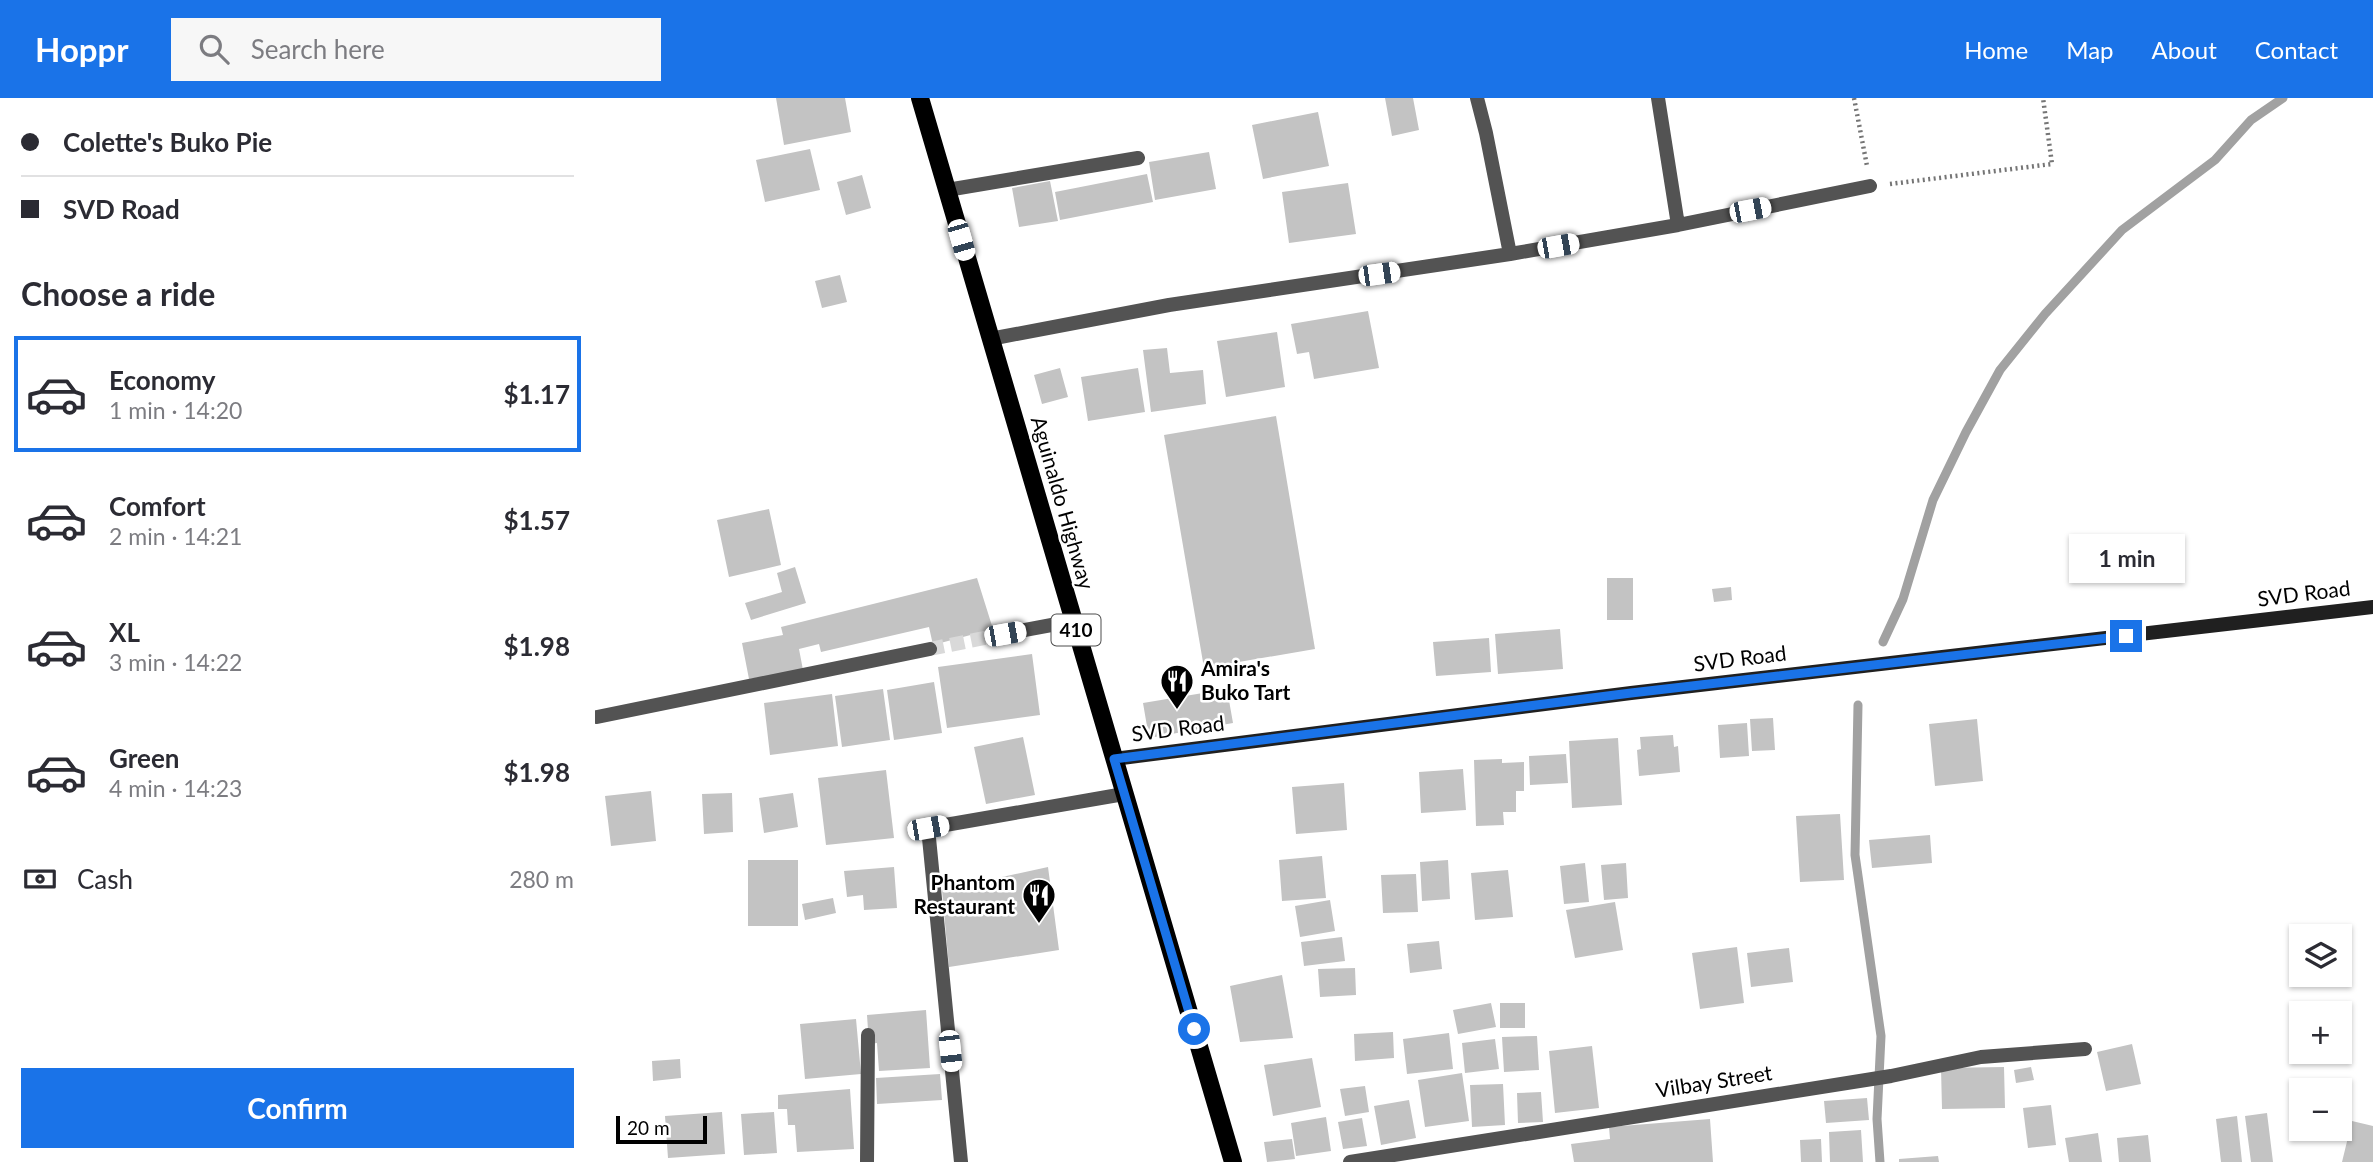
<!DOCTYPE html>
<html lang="en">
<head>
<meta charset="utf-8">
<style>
	body { margin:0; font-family:Lato,sans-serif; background:#f7f7f7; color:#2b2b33; height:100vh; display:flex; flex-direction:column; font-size:26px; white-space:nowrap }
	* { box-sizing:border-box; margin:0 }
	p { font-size:23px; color:#7c7c81 }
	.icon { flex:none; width:38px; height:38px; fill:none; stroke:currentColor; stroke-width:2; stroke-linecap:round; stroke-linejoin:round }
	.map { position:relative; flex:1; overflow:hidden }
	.side { display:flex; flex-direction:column; background:#fff; width:595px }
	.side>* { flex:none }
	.hud { display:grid; align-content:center; height:154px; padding:0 21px; background:#fff }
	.tools { position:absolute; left:1694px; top:826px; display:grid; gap:14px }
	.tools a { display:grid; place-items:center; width:63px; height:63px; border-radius:0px; background:#fff; box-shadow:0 2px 5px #0004; font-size:35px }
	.scale { position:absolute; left:21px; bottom:18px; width:91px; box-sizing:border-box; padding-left:7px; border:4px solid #000; border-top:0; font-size:19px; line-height:24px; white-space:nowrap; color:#000; -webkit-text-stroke:5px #fff; paint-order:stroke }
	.end { position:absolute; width:32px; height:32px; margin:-16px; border:9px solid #1a73e8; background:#fff; box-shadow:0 0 0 4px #fff }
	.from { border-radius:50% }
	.bubble { position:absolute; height:49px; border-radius:0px; background:#fff; box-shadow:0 2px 5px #0004; font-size:23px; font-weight:700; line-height:49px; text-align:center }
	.car { position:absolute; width:21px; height:42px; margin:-21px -10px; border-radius:9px; box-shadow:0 0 5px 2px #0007; background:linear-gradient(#fff 24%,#345 0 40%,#fff 0 76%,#345 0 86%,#fff 0) }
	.hud b { display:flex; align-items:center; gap:24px; height:66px; font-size:26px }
	.hud b+b { border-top:2px solid #e1e1e2 }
	.hud i { width:18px; height:18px; background:#2b2b33 }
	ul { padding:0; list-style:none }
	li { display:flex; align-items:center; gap:21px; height:116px; margin:0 14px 10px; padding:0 7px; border:4px solid transparent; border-radius:0px }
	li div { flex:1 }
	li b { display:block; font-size:26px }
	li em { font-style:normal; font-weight:700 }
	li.current { border-color:#1a73e8 }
	li>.icon { width:63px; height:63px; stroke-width:1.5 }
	h2 { padding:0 21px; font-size:32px; line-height:84px }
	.pay { display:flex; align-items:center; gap:18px; height:77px; padding:0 21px; font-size:26px }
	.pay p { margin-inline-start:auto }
	.primary-button { display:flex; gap:14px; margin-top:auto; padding:14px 21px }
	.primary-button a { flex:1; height:80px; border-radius:0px; background:#1a73e8; color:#fff; font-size:28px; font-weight:700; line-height:80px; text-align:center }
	header { display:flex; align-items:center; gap:42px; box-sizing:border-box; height:98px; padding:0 35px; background:#1a73e8; color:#fff }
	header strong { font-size:33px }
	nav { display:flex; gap:38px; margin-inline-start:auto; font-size:24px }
	.search { width:490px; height:63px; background:#f7f7f7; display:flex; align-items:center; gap:18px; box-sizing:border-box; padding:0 24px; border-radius:0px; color:#7c7c81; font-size:26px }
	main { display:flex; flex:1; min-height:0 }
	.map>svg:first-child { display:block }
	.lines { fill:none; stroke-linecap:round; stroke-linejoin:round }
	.stream { stroke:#a1a1a1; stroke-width:9 }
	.building { fill:#c3c3c3 }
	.street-tunnel { stroke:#d9d9d9; stroke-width:14; stroke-dasharray:14 7; stroke-linecap:butt }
	.path { stroke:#757575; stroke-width:4.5; stroke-dasharray:2 3.5; stroke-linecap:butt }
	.street { stroke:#535353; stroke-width:14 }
	.secondary { stroke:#202020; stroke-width:14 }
	.primary { stroke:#000; stroke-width:18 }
	.route { stroke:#1a73e8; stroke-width:9 }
	.labels { text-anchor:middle; stroke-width:5; stroke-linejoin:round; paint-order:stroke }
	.shield { fill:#fff; stroke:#4c4c4c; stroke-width:2 }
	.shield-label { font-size:19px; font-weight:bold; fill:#000 }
	.street-label { font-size:21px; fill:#000; stroke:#fff }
	.poi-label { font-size:21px; font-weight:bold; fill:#000; stroke:#fff; text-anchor:start }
</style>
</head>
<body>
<header>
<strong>Hoppr</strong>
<div class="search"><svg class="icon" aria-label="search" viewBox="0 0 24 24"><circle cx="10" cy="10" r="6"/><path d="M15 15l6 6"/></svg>Search here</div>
<nav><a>Home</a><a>Map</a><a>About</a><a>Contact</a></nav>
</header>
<main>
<section class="side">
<div class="hud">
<b><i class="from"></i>Colette's Buko Pie</b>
<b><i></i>SVD Road</b>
</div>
<h2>Choose a ride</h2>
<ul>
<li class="current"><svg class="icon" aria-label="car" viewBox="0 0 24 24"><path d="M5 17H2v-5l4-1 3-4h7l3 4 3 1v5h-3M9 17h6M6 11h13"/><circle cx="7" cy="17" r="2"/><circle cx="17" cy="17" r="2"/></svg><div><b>Economy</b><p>1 min · 14:20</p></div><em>$1.17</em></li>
<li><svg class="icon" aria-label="car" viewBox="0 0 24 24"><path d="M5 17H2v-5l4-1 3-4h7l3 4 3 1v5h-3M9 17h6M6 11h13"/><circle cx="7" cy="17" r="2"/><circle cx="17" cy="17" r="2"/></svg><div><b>Comfort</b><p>2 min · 14:21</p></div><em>$1.57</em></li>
<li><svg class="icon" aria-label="car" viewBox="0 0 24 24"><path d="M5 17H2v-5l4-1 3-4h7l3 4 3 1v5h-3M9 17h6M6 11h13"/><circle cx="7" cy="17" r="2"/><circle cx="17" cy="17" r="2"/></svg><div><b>XL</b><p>3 min · 14:22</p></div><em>$1.98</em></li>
<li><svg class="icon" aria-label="car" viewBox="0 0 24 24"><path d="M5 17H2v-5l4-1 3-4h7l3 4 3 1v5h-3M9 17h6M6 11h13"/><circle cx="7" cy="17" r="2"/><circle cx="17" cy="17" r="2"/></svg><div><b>Green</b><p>4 min · 14:23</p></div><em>$1.98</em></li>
</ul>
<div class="pay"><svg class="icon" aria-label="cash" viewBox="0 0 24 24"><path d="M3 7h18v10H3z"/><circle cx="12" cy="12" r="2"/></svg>Cash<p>280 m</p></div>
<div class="primary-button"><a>Confirm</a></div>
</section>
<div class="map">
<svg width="1778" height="1064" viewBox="0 0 1778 1064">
	<rect width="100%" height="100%" fill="#fff"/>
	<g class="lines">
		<!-- stream -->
		<path class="stream" d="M 1288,544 L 1308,501 L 1338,402 L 1371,334 L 1405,272 L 1450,216 L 1527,132 L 1620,62 L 1656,22 L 1688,0
			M 1263,607 L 1260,757 L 1286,938 L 1282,1021 L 1285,1064"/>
	</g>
	<!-- building -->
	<path class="building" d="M 181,0 L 250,0 L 256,34 L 189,47 Z
		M 790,0 L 818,0 L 824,32 L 797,38 Z
		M 723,14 L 734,68 L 668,81 L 657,27 Z
		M 215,51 L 225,92 L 170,104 L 161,62 Z
		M 614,54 L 621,91 L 560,102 L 554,64 Z
		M 552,76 L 558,104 L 465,122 L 460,94 Z
		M 267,77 L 276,110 L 251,117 L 242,84 Z
		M 455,83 L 463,123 L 424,129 L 417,90 Z
		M 753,85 L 761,136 L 694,145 L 687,94 Z
		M 245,177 L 252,204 L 227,210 L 220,183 Z
		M 773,213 L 784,270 L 719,281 L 714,254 L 702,256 L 696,226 Z
		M 682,234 L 690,289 L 631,299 L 622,243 Z
		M 572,250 L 575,275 L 608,272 L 611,306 L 556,314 L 548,252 Z
		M 465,270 L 473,299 L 447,306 L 439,277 Z
		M 543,270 L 550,314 L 493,323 L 486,279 Z
		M 681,318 L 720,551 L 609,570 L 569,337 Z
		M 174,411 L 186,467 L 134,479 L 122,422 Z
		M 200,469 L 211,505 L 156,522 L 150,505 L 187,494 L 182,475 Z
		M 382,480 L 398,531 L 338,547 L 334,529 L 226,554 L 224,546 L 204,551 L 208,572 L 154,581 L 147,545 L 188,537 L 186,529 Z
		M 1012,480 L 1038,480 L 1038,522 L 1012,522 Z
		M 1136,489 L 1137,502 L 1119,504 L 1117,491 Z
		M 965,531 L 968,571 L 903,576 L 900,536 Z
		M 894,540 L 896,574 L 841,578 L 838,544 Z
		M 437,556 L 445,617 L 352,630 L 343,569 Z
		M 339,584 L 347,635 L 299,642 L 292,592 Z
		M 288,591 L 295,642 L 247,649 L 240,598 Z
		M 632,591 L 638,625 L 554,640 L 548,605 Z
		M 237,596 L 243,648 L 175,657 L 169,605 Z
		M 1178,620 L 1180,652 L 1157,653 L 1155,621 Z
		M 1382,621 L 1388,683 L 1340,688 L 1334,626 Z
		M 1152,625 L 1154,658 L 1125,660 L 1123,627 Z
		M 1078,637 L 1079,649 L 1083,648 L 1085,674 L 1044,678 L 1042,652 L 1046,651 L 1045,639 Z
		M 428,639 L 440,697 L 391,706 L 379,649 Z
		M 1023,640 L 1027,707 L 977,710 L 974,643 Z
		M 971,656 L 973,685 L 935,687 L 934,658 Z
		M 907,661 L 907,665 L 929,664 L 929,693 L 921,693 L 921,714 L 908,714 L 909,727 L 881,728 L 879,662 Z
		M 868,671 L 871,712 L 826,715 L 824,674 Z
		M 291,672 L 299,740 L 231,747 L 223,680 Z
		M 749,685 L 752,732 L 701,736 L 697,689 Z
		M 56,693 L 61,743 L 16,748 L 10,698 Z
		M 137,695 L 138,734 L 109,736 L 107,696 Z
		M 198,695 L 203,729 L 169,735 L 164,700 Z
		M 1245,716 L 1249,782 L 1205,784 L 1201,718 Z
		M 1335,737 L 1337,765 L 1277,770 L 1274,742 Z
		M 727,758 L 731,800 L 687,803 L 684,762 Z
		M 153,762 L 203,762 L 203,828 L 153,828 Z
		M 853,762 L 855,801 L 827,803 L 825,764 Z
		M 990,765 L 994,804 L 969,806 L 965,768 Z
		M 1031,765 L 1033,800 L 1009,802 L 1006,767 Z
		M 299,769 L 302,810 L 269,812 L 268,797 L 252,799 L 249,773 Z
		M 453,769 L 464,852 L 354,869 L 347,792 Z
		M 913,772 L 918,819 L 880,822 L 876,775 Z
		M 821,776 L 823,814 L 788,815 L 786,777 Z
		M 238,800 L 241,815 L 210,822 L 207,806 Z
		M 735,802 L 740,833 L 705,839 L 700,808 Z
		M 1020,804 L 1028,852 L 980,860 L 971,812 Z
		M 747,839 L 750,863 L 709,868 L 706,844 Z
		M 844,843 L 847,871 L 815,875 L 812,846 Z
		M 1142,849 L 1149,905 L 1105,911 L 1097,855 Z
		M 1194,850 L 1198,884 L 1156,889 L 1152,855 Z
		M 760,870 L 761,897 L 725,899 L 723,871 Z
		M 687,877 L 698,940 L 645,944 L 635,888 Z
		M 896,905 L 901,929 L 863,936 L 858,912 Z
		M 905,905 L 930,905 L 930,930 L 905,930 Z
		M 331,912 L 335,970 L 284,973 L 282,945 L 274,946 L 272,917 Z
		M 261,921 L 266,976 L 210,981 L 205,926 Z
		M 798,934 L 799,960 L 760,963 L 759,936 Z
		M 854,935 L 858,971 L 812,976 L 808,941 Z
		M 942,938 L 944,972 L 909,974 L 907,939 Z
		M 900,941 L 904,971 L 870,975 L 867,945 Z
		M 1537,946 L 1546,986 L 1511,993 L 1502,954 Z
		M 997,948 L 1004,1010 L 960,1015 L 954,953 Z
		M 717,960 L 726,1009 L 678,1018 L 669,967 Z
		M 85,961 L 86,980 L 58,983 L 57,963 Z
		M 1409,969 L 1410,1010 L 1347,1011 L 1346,970 Z
		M 1436,969 L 1439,982 L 1421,985 L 1419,972 Z
		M 867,975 L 874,1023 L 830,1029 L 823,982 Z
		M 345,976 L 347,1002 L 282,1006 L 281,980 Z
		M 908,986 L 910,1027 L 877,1029 L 875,987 Z
		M 770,988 L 774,1014 L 750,1018 L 745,991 Z
		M 255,991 L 259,1051 L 202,1054 L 200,1027 L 193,1027 L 192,1011 L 183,1011 L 183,997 Z
		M 946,994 L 948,1024 L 923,1025 L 922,995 Z
		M 1272,1000 L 1274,1022 L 1231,1025 L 1229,1003 Z
		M 814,1002 L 821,1040 L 786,1047 L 779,1008 Z
		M 1456,1007 L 1461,1047 L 1433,1050 L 1428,1010 Z
		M 127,1014 L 130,1056 L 73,1060 L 70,1018 Z
		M 179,1014 L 182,1055 L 149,1057 L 146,1016 Z
		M 1672,1015 L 1678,1064 L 1656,1064 L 1650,1018 Z
		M 1642,1018 L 1647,1064 L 1626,1064 L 1621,1021 Z
		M 731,1019 L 736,1053 L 701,1058 L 696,1025 Z
		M 767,1020 L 772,1048 L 748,1051 L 743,1024 Z
		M 1115,1021 L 1118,1064 L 979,1064 L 976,1046 L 1015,1041 L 1014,1029 Z
		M 1757,1023 L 1778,1028 L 1778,1064 L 1747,1064 Z
		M 1266,1032 L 1268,1064 L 1235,1064 L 1234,1034 Z
		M 1503,1035 L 1507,1064 L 1474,1064 L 1470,1040 Z
		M 1553,1037 L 1556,1064 L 1524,1064 L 1522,1040 Z
		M 697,1041 L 700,1061 L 672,1064 L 669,1044 Z
		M 1226,1041 L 1227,1064 L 1206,1064 L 1205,1042 Z
		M 1343,1058 L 1344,1064 L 1304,1064 L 1304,1061 Z"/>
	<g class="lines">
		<!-- street-tunnel -->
		<path class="street-tunnel" d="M 335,551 L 409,536"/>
		<!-- path -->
		<path class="path" d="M 1259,0 L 1272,68
			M 1295,86 L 1457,66 L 1448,0"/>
		<!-- street -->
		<path class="street" d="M 882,0 L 891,35 L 915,156
			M 1063,0 L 1083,127
			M 352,92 L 543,60
			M 395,241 L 574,207 L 915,156 L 1083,127 L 1275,88
			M 409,536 L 478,523
			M 2,619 L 335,551
			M 272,1064 L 273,937
			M 366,1064 L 333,730 L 529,696
			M 755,1064 L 1296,978 L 1386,959 L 1490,951"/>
		<!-- secondary -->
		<path class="secondary" d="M 519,661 L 1036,595 L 1778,509"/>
		<!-- primary -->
		<path class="primary" d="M 325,0 L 638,1064"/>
	</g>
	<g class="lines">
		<!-- route -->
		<path class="route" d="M 599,931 L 519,661 L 1036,595 L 1531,538"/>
	</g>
	<!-- icons -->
	<defs>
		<symbol id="restaurant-pin" viewBox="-11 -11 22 30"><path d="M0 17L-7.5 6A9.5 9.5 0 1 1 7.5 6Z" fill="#000" stroke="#fff"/><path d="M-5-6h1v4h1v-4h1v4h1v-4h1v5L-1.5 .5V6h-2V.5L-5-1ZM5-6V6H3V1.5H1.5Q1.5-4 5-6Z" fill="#fff"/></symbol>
	</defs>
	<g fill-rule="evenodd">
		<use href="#restaurant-pin" x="563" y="564" width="38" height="52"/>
		<use href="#restaurant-pin" x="425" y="778" width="38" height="52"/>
	</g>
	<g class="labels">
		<!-- shield labels -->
		<rect class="shield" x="456.5" y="516.5" width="49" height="31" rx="5"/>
		<g class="shield-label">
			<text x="481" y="539">410</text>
		</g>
		<!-- street labels -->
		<g class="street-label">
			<text transform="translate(467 405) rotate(74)" y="7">Aguinaldo Highway</text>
			<text transform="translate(1709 496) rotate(-7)" y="7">SVD Road</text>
			<text transform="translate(1145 561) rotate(-7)" y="7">SVD Road</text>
			<text transform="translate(583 631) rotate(-7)" y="7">SVD Road</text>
			<text transform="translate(1119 984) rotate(-9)" y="7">Vilbay Street</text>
		</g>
		<!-- poi labels -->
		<g class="poi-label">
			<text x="606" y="578">Amira's<tspan x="606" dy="24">Buko Tart</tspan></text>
			<text x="420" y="792" text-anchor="end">Phantom<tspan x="420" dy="24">Restaurant</tspan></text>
		</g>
	</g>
</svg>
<div class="tools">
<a><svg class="icon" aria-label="layers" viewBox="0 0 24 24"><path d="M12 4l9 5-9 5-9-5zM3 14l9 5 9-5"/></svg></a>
<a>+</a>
<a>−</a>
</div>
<div class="scale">20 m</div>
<i class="end from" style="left:599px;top:931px"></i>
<i class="end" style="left:1531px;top:538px"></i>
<div class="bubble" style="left:1474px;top:436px;width:116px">1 min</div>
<i class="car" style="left:1155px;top:112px;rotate:79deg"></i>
<i class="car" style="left:366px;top:142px;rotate:164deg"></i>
<i class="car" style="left:963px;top:148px;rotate:80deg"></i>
<i class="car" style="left:784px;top:176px;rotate:82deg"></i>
<i class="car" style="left:410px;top:536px;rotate:80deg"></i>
<i class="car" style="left:333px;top:730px;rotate:80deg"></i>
<i class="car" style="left:355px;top:953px;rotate:174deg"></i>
</div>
</main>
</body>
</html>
